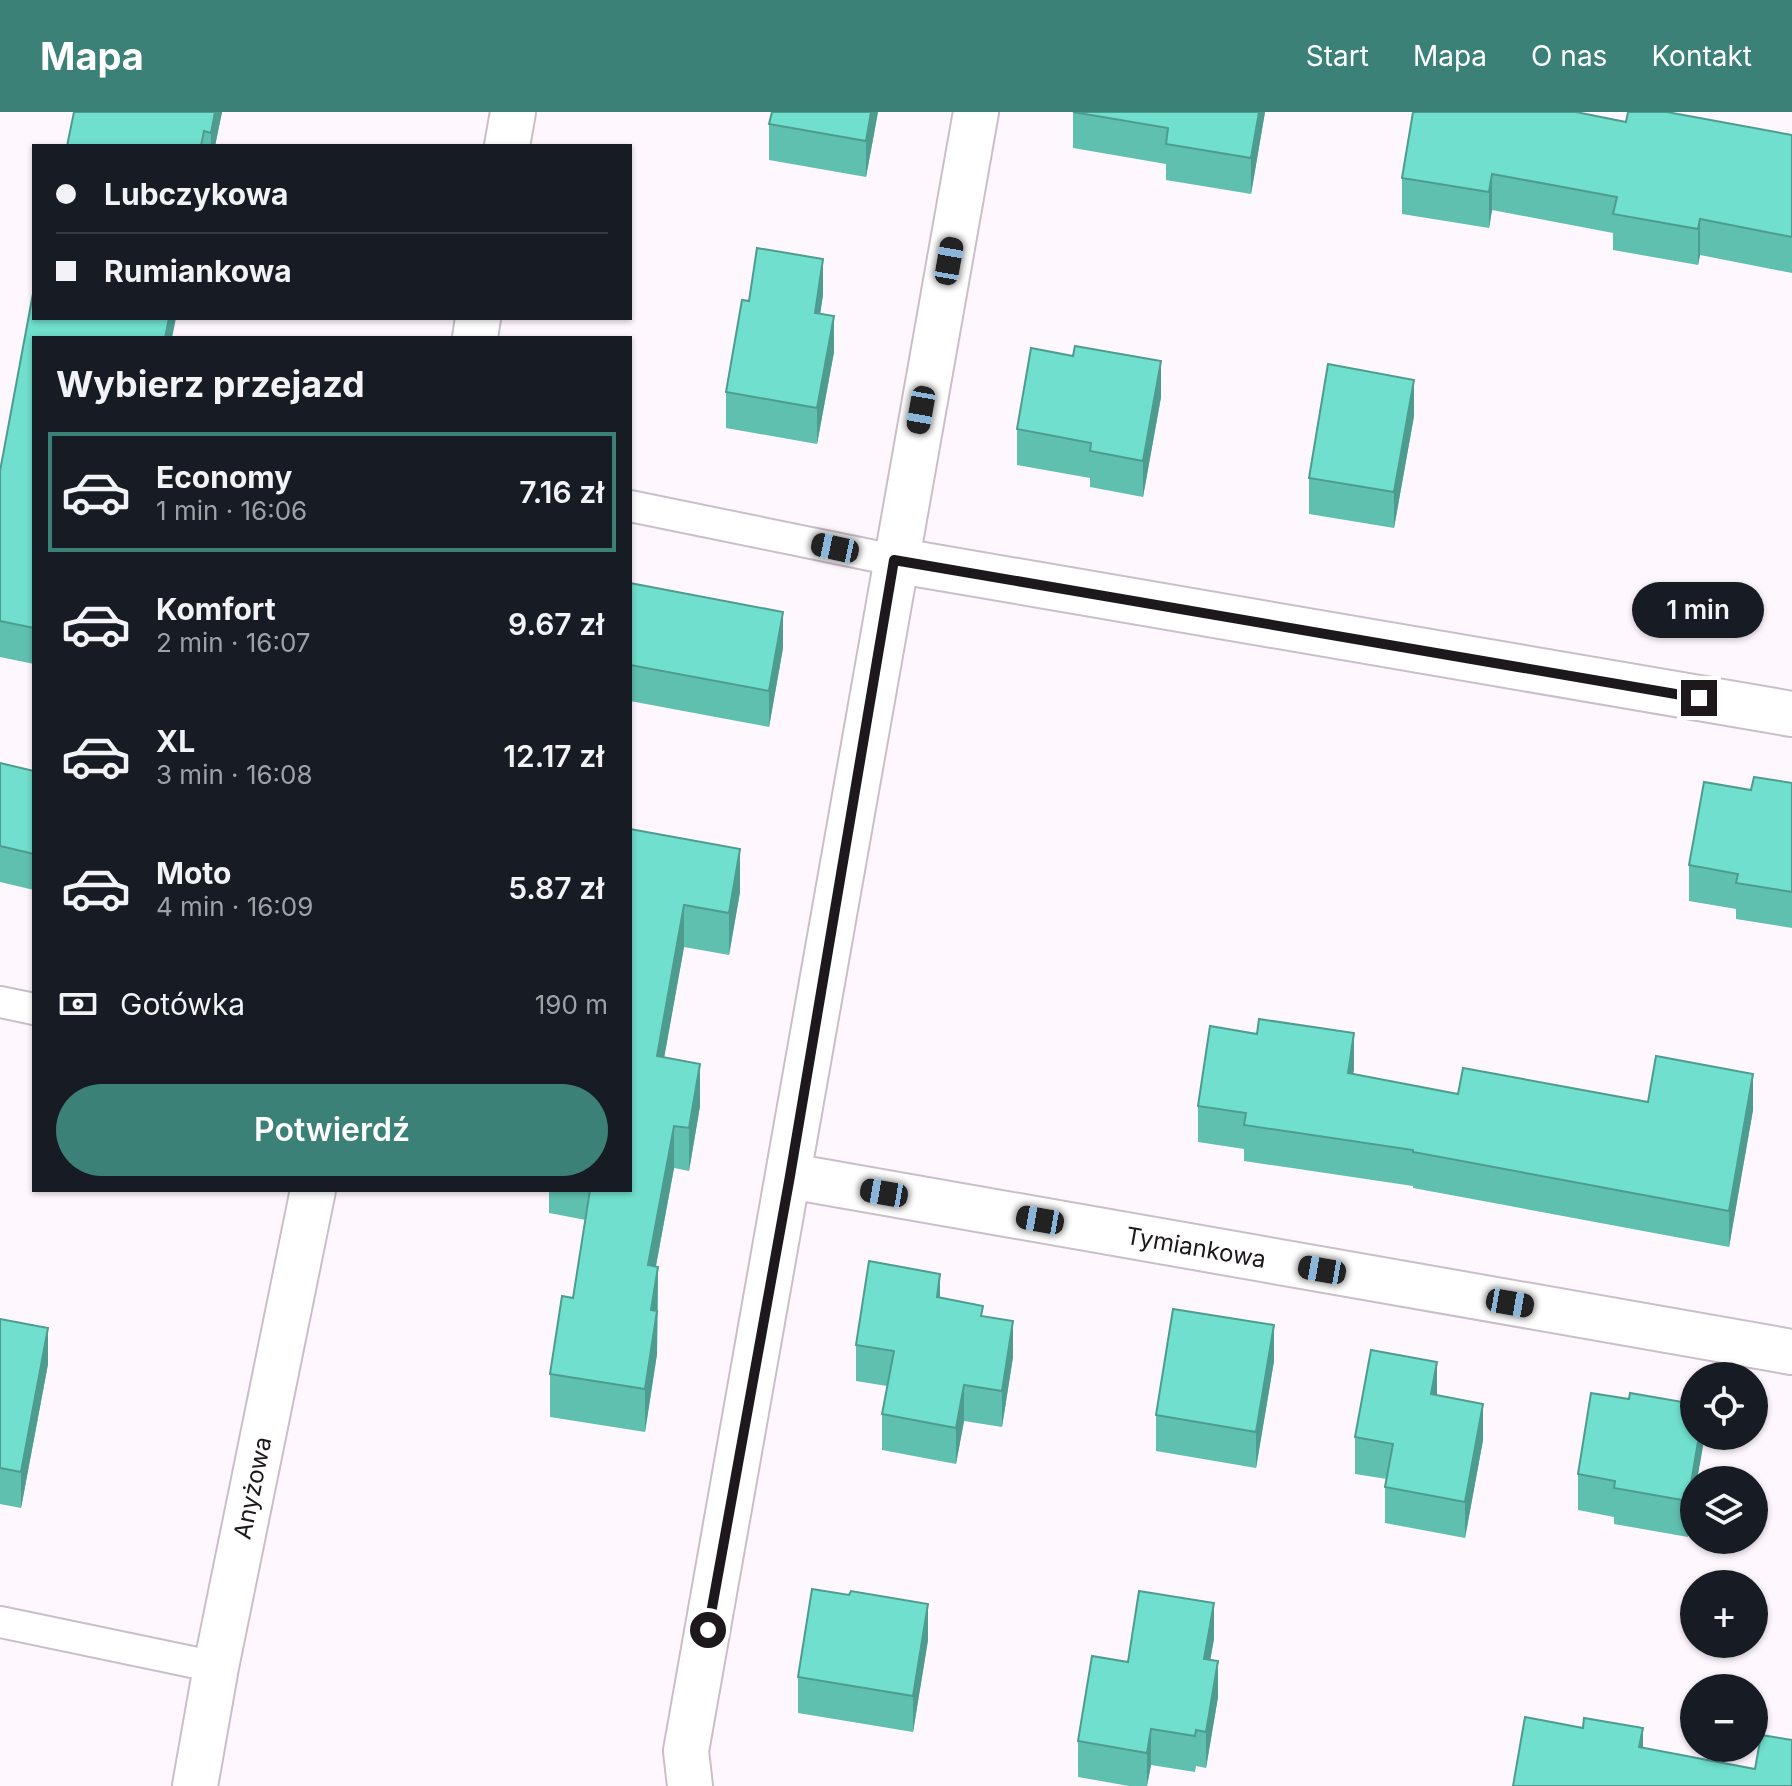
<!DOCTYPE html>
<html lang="pl">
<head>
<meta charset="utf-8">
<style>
	body { margin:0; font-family:Inter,sans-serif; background:#242831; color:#f1f3f6; height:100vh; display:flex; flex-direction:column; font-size:30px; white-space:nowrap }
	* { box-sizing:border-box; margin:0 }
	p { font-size:26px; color:#9ea1a6 }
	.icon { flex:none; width:44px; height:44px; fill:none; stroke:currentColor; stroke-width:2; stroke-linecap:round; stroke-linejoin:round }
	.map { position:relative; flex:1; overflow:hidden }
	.sheet { position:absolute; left:32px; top:224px; width:600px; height:856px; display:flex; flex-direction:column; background:#171b24; border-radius:0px; box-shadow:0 2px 6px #0004 }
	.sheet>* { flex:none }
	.banner { position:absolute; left:32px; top:32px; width:600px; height:176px; border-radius:0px; box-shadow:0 2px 6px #0004; display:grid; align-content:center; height:176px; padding:0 24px; background:#171b24 }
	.tools { position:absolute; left:1680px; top:1250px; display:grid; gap:16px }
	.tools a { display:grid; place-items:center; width:88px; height:88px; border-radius:50%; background:#171b24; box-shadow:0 2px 6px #0004; font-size:40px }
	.end { position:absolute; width:36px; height:36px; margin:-18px; border:10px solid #1c181c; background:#fff; box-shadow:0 0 0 4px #fff }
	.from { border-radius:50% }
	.bubble { position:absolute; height:56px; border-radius:28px; background:#171b24; box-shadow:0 2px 6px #0004; font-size:26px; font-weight:600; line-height:56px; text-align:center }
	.car { position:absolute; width:24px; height:48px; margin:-24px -12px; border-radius:10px; box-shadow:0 0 6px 2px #0007; background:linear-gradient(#222 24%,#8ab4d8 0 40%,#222 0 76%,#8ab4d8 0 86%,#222 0) }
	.banner b { display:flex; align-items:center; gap:28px; height:76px; font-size:30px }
	.banner b+b { border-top:2px solid #363941 }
	.banner i { width:20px; height:20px; background:#f1f3f6 }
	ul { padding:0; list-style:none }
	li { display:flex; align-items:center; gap:24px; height:120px; margin:0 16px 12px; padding:0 8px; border:4px solid transparent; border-radius:0px }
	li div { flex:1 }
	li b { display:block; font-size:30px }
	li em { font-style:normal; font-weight:600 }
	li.active { border-color:#3c8177 }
	li>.icon { width:72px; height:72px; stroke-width:1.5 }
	h2 { padding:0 24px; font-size:36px; line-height:96px }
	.pay { display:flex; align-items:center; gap:20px; height:88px; padding:0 24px; font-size:30px }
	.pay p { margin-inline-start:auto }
	.cta { display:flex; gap:16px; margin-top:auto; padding:16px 24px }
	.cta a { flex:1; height:92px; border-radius:48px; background:#3c8177; color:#fff; font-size:32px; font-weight:600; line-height:92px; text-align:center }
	header { display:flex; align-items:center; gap:48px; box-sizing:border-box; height:112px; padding:0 40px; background:#3c8177; color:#fff }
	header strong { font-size:38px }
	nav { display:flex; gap:44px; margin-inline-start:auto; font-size:28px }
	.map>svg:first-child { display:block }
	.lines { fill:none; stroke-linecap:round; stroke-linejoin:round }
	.lane-casing { stroke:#cbbec9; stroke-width:34 }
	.street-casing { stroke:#cbbec9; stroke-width:48 }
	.lane { stroke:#fff; stroke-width:30 }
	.street { stroke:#fff; stroke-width:44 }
	.wall { fill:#60c0b0 }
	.shaded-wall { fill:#4e9c90 }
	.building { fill:#70dfcd; stroke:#4e9c90; stroke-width:2 }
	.route { stroke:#1c181c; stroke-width:10 }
	.labels { text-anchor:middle; stroke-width:6; stroke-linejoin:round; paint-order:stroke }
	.street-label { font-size:24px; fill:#1c181c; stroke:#fff }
</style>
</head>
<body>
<header>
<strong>Mapa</strong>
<nav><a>Start</a><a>Mapa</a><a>O nas</a><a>Kontakt</a></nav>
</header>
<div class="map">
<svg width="1792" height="1674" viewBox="0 0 1792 1674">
	<rect width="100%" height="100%" fill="#fff7fe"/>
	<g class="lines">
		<defs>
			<path id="lane" d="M 630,394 L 894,448
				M 0,890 L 34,897
				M 0,1510 L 216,1555"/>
			<path id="street" d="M 507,34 L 513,0
				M 475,226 L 478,206
				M 894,448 L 1792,602
				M 790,1064 L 1792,1240
				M 195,1674 L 216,1555 L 313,1078
				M 690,1674 L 686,1639 C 785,1093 876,546 976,0"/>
		</defs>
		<!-- lane casing -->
		<use href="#lane" class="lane-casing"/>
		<!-- street casing -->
		<use href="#street" class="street-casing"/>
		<!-- lane -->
		<use href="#lane" class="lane"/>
		<!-- street -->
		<use href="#street" class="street"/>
	</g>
	<!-- wall -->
	<path class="wall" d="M 74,0 L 222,0 L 215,34 L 67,34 Z
		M 772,0 L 878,0 L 866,65 L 769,48 L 769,12 Z
		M 1073,0 L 1265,0 L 1251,82 L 1166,68 L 1166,52 L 1073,36 Z
		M 1626,10 L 1792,23 L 1792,161 L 1700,143 L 1698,153 L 1613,138 L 1613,121 L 1492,98 L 1489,116 L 1402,102 L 1402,66 Z
		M 823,183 L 820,201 L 834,240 L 817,332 L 726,316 L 726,280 L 749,189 Z
		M 34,226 L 34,552 L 0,545 L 0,359 Z
		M 1161,285 L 1143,385 L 1090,375 L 1090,366 L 1017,353 L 1017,317 Z
		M 1414,304 L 1394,416 L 1309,402 L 1309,366 Z
		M 630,471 L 783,536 L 769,615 L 630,589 Z
		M 0,651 L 34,659 L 34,778 L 0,770 Z
		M 1792,671 L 1792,816 L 1736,807 L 1736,797 L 1689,789 L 1689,753 L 1751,678 Z
		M 630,717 L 740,780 L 729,843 L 684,835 L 664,945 L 700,994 L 689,1059 L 674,1056 L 656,1154 L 658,1155 L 657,1242 L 645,1320 L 550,1305 L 550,1262 L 573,1186 L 586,1108 L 549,1101 L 549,1078 L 630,1078 Z
		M 1354,957 L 1353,962 L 1458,982 L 1648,990 L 1753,998 L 1729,1135 L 1413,1076 L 1413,1074 L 1244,1049 L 1244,1037 L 1198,1030 L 1198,994 Z
		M 940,1185 L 1013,1245 L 1002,1315 L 964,1309 L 956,1352 L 882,1338 L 882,1302 L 887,1274 L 856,1269 L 856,1233 Z
		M 0,1207 L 48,1252 L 21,1396 L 0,1392 Z
		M 1274,1249 L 1256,1356 L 1156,1339 L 1156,1303 Z
		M 1437,1283 L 1483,1328 L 1465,1426 L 1385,1411 L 1385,1375 L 1387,1367 L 1355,1362 L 1355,1325 Z
		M 1704,1324 L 1697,1368 L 1694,1368 L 1694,1388 L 1688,1425 L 1614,1412 L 1614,1405 L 1578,1398 L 1578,1362 Z
		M 1214,1527 L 1210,1548 L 1218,1585 L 1206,1656 L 1196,1654 L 1195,1660 L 1151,1653 L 1147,1674 L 1129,1674 L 1078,1665 L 1078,1629 L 1128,1550 Z
		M 928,1528 L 913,1620 L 798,1601 L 798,1565 Z"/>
	<!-- shaded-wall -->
	<path class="shaded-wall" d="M 215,0 L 222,0 L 215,34 L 211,34 L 211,21 Z
		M 871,0 L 878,0 L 866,65 L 866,29 Z
		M 1259,0 L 1265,0 L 1251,82 L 1251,46 Z
		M 1492,62 L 1492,98 L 1489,116 L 1489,80 Z
		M 1700,107 L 1700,143 L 1698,153 L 1698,117 Z
		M 823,147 L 823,183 L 815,237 L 815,201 Z
		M 834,204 L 834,240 L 817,332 L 817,296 Z
		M 169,206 L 176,206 L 172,226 L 165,226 Z
		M 1161,249 L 1161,285 L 1143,385 L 1143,349 Z
		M 1414,268 L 1414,304 L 1394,416 L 1394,380 Z
		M 783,500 L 783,536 L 769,615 L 769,579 Z
		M 740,737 L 740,780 L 729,843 L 729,801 Z
		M 684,793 L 684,835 L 657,986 L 657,944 Z
		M 1354,921 L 1354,957 L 1348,997 L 1348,961 Z
		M 700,952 L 700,994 L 689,1059 L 689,1016 Z
		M 1753,962 L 1753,998 L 1729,1135 L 1729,1099 Z
		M 674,1014 L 674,1056 L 648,1196 L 648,1153 Z
		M 658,1155 L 657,1242 L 645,1320 L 645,1277 L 651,1198 Z
		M 940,1162 L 940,1198 L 937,1185 Z
		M 1013,1209 L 1013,1245 L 1002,1315 L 1002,1279 Z
		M 1274,1213 L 1274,1249 L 1256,1356 L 1256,1320 Z
		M 48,1216 L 48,1252 L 21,1396 L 21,1360 Z
		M 1437,1250 L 1437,1286 L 1431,1282 Z
		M 964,1273 L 964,1309 L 956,1352 L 956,1316 Z
		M 1483,1292 L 1483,1328 L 1465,1426 L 1465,1390 Z
		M 1699,1324 L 1704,1324 L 1704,1329 L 1697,1368 L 1694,1368 L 1694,1388 L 1688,1425 L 1688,1389 Z
		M 1214,1491 L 1214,1527 L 1204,1583 L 1204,1547 Z
		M 928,1492 L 928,1528 L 913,1620 L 913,1584 Z
		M 1218,1549 L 1218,1585 L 1206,1656 L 1206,1620 Z
		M 1643,1616 L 1643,1652 L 1639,1635 Z
		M 1151,1617 L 1151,1653 L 1147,1674 L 1147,1641 Z"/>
	<!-- building -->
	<path class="building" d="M 74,0 L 215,0 L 211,21 L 204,19 L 201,34 L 67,34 Z
		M 772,0 L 871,0 L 866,29 L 769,12 Z
		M 1073,0 L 1259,0 L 1251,46 L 1166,32 L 1168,16 Z
		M 1413,0 L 1576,0 L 1626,10 L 1628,0 L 1667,0 L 1792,23 L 1792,125 L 1700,107 L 1698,117 L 1613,102 L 1617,85 L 1492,62 L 1489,80 L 1402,66 Z
		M 757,136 L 823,147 L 815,201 L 834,204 L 817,296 L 726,280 L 742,188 L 749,189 Z
		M 34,176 L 34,206 L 169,206 L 165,226 L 34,226 L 34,516 L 0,509 L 0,359 Z
		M 1075,234 L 1161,249 L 1143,349 L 1090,339 L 1091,331 L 1017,317 L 1031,236 L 1073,244 Z
		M 1328,252 L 1414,268 L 1394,380 L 1309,366 Z
		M 630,471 L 783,500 L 769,579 L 630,553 Z
		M 0,651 L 34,659 L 34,742 L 0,734 Z
		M 1754,665 L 1792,671 L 1792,780 L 1736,771 L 1738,762 L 1689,753 L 1704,670 L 1751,678 Z
		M 630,717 L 740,737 L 729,801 L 684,793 L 657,944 L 700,952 L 689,1016 L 674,1014 L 648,1153 L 658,1155 L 651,1198 L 657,1199 L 645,1277 L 550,1262 L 562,1184 L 573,1186 L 590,1078 L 630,1078 Z
		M 1259,907 L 1354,921 L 1348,961 L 1458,982 L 1463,956 L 1648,990 L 1656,944 L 1753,962 L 1729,1099 L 1413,1040 L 1413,1038 L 1244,1013 L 1246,1001 L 1198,994 L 1210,914 L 1257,922 Z
		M 869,1149 L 940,1162 L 937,1185 L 983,1194 L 981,1204 L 1013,1209 L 1002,1279 L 964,1273 L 956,1316 L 882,1302 L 894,1239 L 856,1233 Z
		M 1173,1197 L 1274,1213 L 1256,1320 L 1156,1303 Z
		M 0,1207 L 48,1216 L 21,1360 L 0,1356 Z
		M 1371,1238 L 1437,1250 L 1431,1282 L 1483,1292 L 1465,1390 L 1385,1375 L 1393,1332 L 1355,1325 Z
		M 1591,1281 L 1629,1287 L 1630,1281 L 1694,1292 L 1694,1324 L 1699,1324 L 1688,1389 L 1614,1376 L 1615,1369 L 1578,1362 Z
		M 812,1477 L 849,1483 L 851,1479 L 928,1492 L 913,1584 L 798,1565 Z
		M 1139,1479 L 1214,1491 L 1204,1547 L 1218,1549 L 1206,1620 L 1196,1618 L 1195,1624 L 1151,1617 L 1147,1641 L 1078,1629 L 1092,1544 L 1128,1550 Z
		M 1525,1605 L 1583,1616 L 1584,1606 L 1643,1616 L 1639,1635 L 1755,1657 L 1761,1623 L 1792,1628 L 1792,1674 L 1513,1674 Z"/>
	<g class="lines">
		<!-- route -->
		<path class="route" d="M 708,1518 L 790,1064 L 894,448 L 1699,586"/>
	</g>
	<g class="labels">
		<!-- street labels -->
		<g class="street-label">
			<text transform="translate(1196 1136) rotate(10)" y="8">Tymiankowa</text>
			<text transform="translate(253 1376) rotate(-78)" y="8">Anyżowa</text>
		</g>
	</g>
</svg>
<div class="tools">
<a><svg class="icon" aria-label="locate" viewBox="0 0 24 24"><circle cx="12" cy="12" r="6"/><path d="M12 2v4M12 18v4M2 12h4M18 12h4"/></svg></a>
<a><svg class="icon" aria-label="layers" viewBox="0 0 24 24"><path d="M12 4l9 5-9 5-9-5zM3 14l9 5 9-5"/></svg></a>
<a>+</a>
<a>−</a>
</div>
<i class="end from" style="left:708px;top:1518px"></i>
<i class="end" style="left:1699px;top:586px"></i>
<div class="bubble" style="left:1632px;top:470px;width:132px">1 min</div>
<i class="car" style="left:949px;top:149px;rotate:10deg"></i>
<i class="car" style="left:921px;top:298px;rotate:190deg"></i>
<i class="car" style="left:835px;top:436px;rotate:282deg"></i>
<i class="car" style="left:884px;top:1081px;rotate:280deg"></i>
<i class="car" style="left:1040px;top:1108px;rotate:280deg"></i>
<i class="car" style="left:1322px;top:1158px;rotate:280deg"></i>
<i class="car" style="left:1510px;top:1191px;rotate:100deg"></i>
<div class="banner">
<b><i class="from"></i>Lubczykowa</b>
<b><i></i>Rumiankowa</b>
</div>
<section class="sheet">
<h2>Wybierz przejazd</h2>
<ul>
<li class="active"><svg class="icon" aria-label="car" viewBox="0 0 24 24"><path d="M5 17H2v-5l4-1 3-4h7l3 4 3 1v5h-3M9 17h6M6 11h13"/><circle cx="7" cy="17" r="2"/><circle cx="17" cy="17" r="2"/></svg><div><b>Economy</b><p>1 min · 16:06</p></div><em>7.16 zł</em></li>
<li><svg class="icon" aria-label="car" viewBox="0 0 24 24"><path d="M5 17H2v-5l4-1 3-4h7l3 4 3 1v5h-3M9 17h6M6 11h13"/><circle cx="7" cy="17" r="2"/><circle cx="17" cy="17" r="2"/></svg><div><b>Komfort</b><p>2 min · 16:07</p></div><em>9.67 zł</em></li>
<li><svg class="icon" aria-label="car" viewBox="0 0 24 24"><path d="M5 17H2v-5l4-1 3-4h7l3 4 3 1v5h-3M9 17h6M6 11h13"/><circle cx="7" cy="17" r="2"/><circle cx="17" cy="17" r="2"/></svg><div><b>XL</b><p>3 min · 16:08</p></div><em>12.17 zł</em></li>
<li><svg class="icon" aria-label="car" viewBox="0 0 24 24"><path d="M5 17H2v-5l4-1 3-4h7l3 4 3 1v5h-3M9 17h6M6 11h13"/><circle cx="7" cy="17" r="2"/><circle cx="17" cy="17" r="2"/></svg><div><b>Moto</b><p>4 min · 16:09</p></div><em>5.87 zł</em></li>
</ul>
<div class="pay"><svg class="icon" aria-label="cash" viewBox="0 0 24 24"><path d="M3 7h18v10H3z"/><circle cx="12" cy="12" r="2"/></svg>Gotówka<p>190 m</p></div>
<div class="cta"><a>Potwierdź</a></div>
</section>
</div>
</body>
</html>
